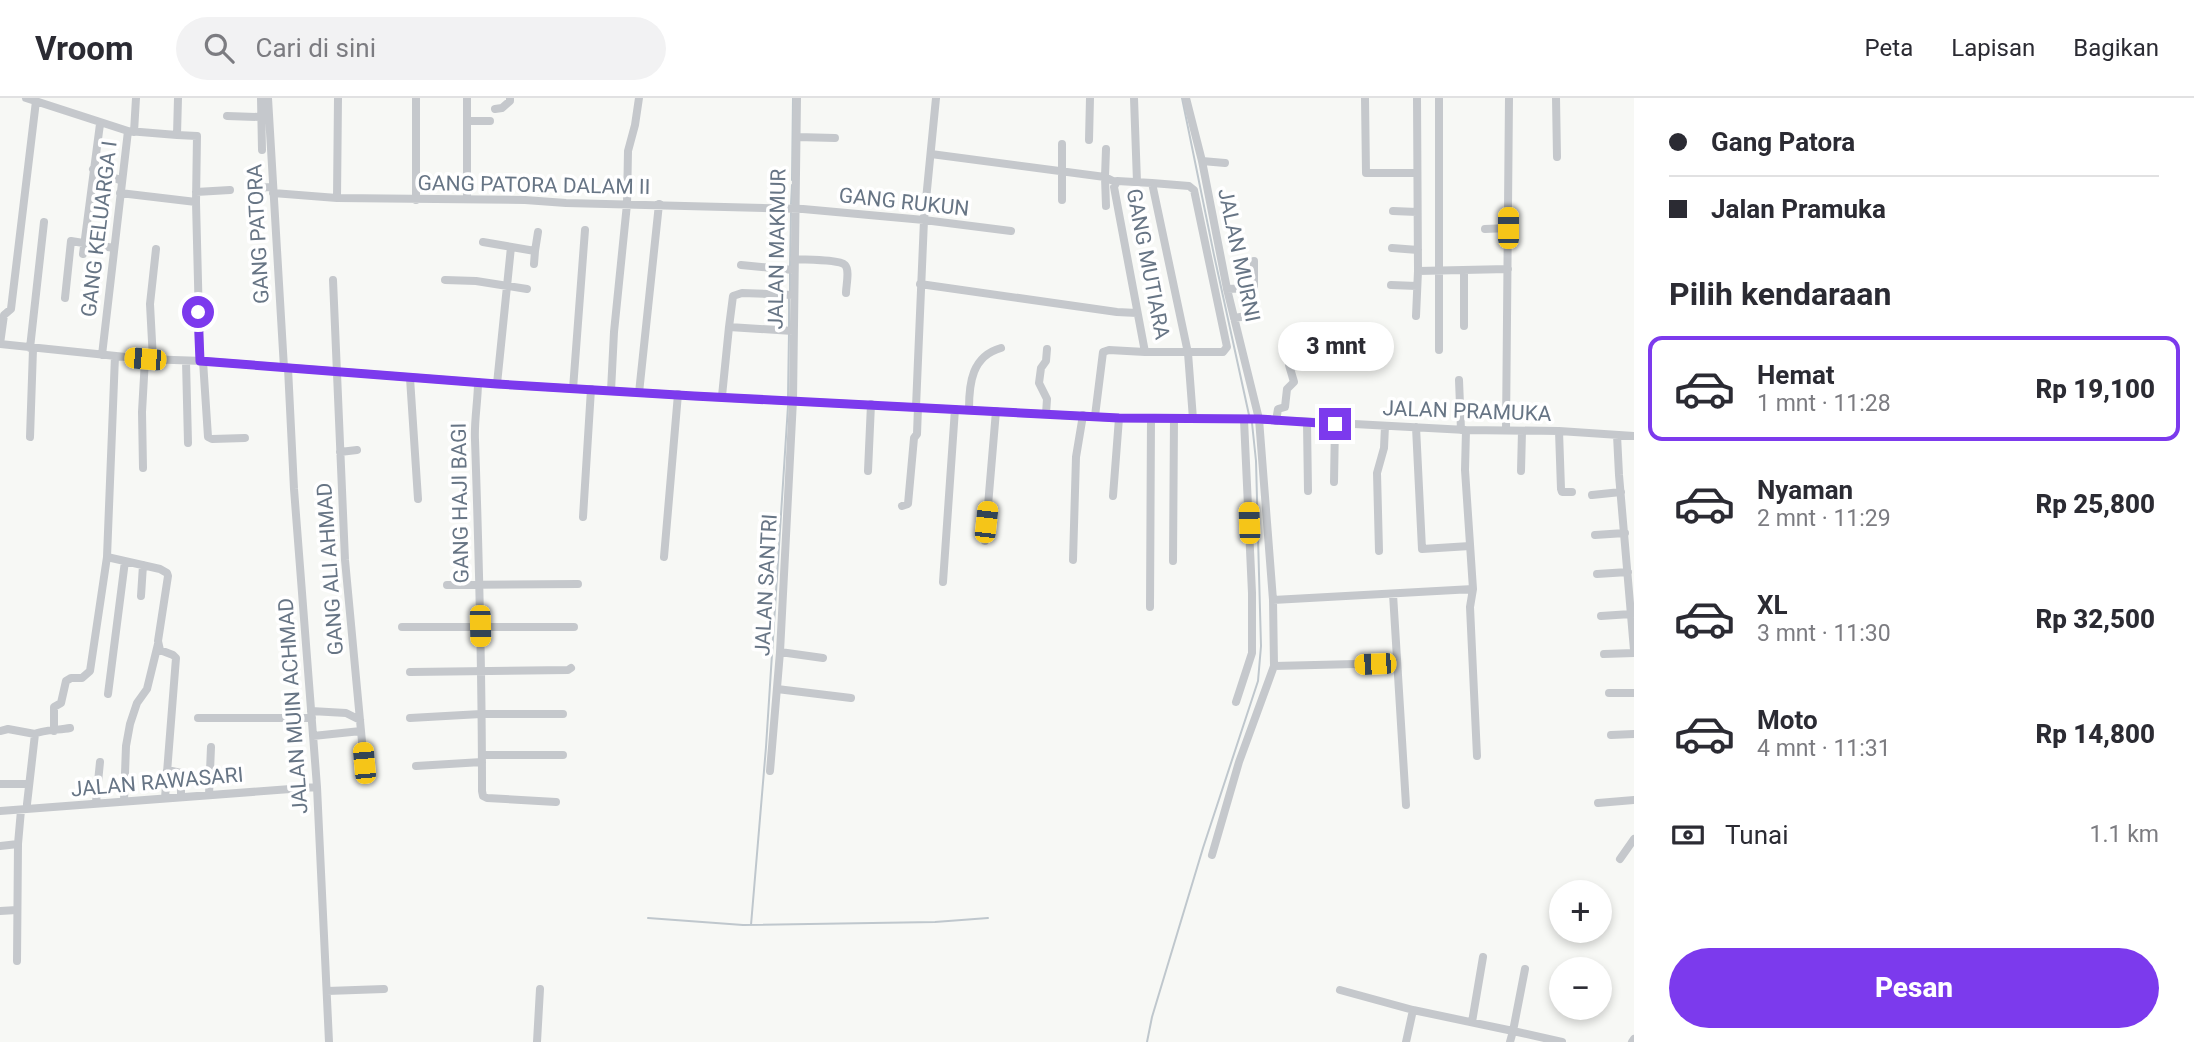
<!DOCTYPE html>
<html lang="id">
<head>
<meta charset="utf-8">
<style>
	body { margin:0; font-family:Roboto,sans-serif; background:#f2f2f3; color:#2b2b33; height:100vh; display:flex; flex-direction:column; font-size:26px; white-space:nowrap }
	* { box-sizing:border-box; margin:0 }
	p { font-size:23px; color:#7c7c81 }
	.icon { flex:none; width:38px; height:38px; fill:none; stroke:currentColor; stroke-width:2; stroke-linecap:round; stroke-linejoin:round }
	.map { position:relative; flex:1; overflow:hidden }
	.details { display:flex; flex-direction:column; background:#fff; width:560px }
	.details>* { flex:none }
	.guide { display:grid; align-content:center; height:154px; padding:0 35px; background:#fff }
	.buttons { position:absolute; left:1549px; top:782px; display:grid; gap:14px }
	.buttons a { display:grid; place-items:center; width:63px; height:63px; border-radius:50%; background:#fff; box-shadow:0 4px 10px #0003; font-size:35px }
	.end { position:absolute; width:32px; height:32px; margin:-16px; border:9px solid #7c3aed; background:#fff; box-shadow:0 0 0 4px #fff }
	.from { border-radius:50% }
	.bubble { position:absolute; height:49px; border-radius:24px; background:#fff; box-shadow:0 4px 10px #0003; font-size:23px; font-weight:800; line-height:49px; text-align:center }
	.car { position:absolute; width:21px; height:42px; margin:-21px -10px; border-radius:9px; box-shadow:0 0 5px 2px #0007; background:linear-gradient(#f5c518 24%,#345 0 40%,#f5c518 0 76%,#345 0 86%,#f5c518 0) }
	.guide b { display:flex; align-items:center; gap:24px; height:66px; font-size:26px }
	.guide b+b { border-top:2px solid #e1e1e2 }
	.guide i { width:18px; height:18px; background:#2b2b33 }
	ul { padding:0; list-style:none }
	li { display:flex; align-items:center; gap:21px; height:105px; margin:0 14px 10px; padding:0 21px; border:4px solid transparent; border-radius:14px }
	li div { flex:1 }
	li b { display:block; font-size:26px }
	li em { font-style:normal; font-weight:800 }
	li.on { border-color:#7c3aed }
	li>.icon { width:63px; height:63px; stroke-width:1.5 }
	h2 { padding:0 35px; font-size:32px; line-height:84px }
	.pay { display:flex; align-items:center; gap:18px; height:77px; padding:0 35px; font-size:26px }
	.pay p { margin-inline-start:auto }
	.action { display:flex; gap:14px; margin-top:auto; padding:14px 35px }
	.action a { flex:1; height:80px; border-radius:42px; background:#7c3aed; color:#fff; font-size:28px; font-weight:800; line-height:80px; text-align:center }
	header { display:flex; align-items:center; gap:42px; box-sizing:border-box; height:98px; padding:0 35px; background:#fff; border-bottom:2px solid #e1e1e2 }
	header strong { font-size:33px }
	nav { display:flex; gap:38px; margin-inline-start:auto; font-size:24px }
	.search { width:490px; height:63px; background:#f2f2f3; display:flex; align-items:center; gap:18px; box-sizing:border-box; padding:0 24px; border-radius:38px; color:#7c7c81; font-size:26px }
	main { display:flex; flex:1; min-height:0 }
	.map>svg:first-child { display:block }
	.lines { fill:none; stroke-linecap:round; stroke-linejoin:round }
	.stream { stroke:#bfc7cd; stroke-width:2 }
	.minor { stroke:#c5c8cc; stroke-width:8 }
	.route { stroke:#7c3aed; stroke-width:9 }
	.labels { text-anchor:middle; stroke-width:7; stroke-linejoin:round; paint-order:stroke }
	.street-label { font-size:21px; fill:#677585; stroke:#fff }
</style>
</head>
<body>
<header>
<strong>Vroom</strong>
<div class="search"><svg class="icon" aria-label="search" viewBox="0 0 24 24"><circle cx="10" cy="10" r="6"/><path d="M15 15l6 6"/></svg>Cari di sini</div>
<nav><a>Peta</a><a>Lapisan</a><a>Bagikan</a></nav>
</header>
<main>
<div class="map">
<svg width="1634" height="944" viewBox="0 0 1634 944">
	<rect width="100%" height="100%" fill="#f7f8f5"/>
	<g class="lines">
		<!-- stream -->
		<path class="stream" d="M 1182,0 L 1214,157 L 1249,317
			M 792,82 L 793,0
			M 791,106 L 792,87
			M 790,169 L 791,115
			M 790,194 L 790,175
			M 789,229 L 789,199
			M 788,299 L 789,234
			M 648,820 L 743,827 L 935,824 L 988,820
			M 751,827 L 766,649 L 788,308
			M 1147,944 L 1152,919 L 1203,750 L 1258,583 L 1261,548 L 1259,476 L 1256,363 L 1252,325"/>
		<!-- minor -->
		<path class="minor" d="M 26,0 L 128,33 L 102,257
			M 178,0 L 177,37 L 197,38 L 196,104 L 200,263
			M 261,0 L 262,52
			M 268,0 L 284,270
			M 1134,0 L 1137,84
			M 1186,0 L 1202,63 L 1227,191 L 1259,321 L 1273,502 L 1274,568 L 1239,664 L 1212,757
			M 1365,0 L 1366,75 L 1416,75
			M 1417,0 L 1418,173
			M 1439,0 L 1439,252
			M 1556,0 L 1557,59
			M 495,11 L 502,10 L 510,3 L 510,0
			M 227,18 L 260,19
			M 467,23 L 490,23
			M 128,33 L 177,37
			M 134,34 L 136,0
			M 797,39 L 835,40
			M 1089,42 L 1090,0
			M 1106,51 L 1105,79 L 1106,108
			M 931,56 L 1105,79 L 1115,84
			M 1202,63 L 1225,65
			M 93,71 L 122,83
			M 1152,85 L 1117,83 L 1114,89 L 1145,254 L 1223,254 L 1227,249 L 1194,92 L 1189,88 L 1152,85 L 1188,255 L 1193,321
			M 253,90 L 272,89
			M 196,94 L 230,92
			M 120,95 L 196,104
			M 273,95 L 337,100 L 525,102 L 566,105 L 803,111 L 924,122 L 1011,133
			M 337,100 L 338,0
			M 467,101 L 467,0
			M 416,102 L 416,0
			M 1062,102 L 1062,46
			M 1393,113 L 1417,114
			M 1485,131 L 1508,130
			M 483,144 L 535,153 L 538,134
			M 1392,150 L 1418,152
			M 83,156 L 100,26
			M 794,161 C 803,162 839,161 845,167 C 850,172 846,188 846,195
			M 534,166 L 535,153
			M 741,167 L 793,172
			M 333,182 L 345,462 L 364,665
			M 445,182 L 476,183 L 527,191
			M 920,186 L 1117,214 L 1137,215
			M 1391,187 L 1417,188
			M 1227,191 L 1254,190 L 1254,163
			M 65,200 L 71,143 L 114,150
			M 1416,218 L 1418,173 L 1508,171
			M 1234,220 L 1247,218 L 1251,216 L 1254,190
			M 1464,228 L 1464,173
			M 729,229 L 733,198 L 742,195 L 793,197
			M 0,246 L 145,261 L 203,263 L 497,286 L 694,298 L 1119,320 L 1259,321 L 1466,332 L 1559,333 L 1634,338
			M 0,246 L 4,217 L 11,211 L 36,3
			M 30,250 L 44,124
			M 153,262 L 150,206 L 156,151
			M 186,263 L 188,345
			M 203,263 L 208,339 L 212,341 L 245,340
			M 288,270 L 294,391 L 317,689 L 329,944
			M 410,280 L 418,401
			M 1459,282 L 1461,332
			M 478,284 C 478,303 474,323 475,342 C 479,459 482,576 482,693 L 483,698 L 487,700 L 556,704
			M 497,286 L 511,149
			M 573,291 L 585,132
			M 611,293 L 614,234 L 627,106 L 628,53 L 635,27 L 639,0
			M 639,295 L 659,106
			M 722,298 L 729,229 L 793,233
			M 916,309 L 924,122 L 936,0
			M 969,311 C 969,285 972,258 1001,250
			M 1046,316 L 1047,301 L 1039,285 L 1041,270 L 1046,263 L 1047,251
			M 1095,318 L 1103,254 L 1109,252 L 1145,254
			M 1276,323 L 1278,311 L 1285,309 L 1287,291 L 1294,284 L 1289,267
			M 1307,325 L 1308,393
			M 1416,329 L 1422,451 L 1470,448
			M 1466,332 L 1465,372 L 1473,491 L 1470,509 L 1477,658
			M 1506,332 L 1509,0
			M 1559,333 L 1561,391 L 1562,394 L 1572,394
			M 1617,337 L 1619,377 L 1634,552
			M 30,339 L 33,251
			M 340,354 L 357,352
			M 143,370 L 142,314 L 145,261
			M 868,373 L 871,306
			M 1521,373 L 1522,333
			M 1334,384 L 1335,325
			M 1592,397 L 1621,394
			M 1113,398 L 1119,320
			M 902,408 L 908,406 L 914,340 L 917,336 L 918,309
			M 583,419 L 591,291
			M 1595,437 L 1625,435
			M 985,443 L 996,313
			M 1379,453 L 1377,375 L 1384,350 L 1385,328
			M 107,459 L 160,471 L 167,475 L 168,478 L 158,543 L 160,552 L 173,557 L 176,560 L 165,700
			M 664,459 L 678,296
			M 1073,462 L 1076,359 L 1083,317
			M 1173,463 L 1174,320
			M 1597,476 L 1628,474
			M 943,484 L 955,311
			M 447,487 L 578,486
			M 1393,496 L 1406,707
			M 141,498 L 143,467
			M 1273,502 L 1473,491
			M 1150,509 L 1151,320
			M 1601,518 L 1631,516
			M 402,529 L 574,529
			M 780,554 L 823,560
			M 1604,556 L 1634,555
			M 1274,568 L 1397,565
			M 410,574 L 568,572 L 571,570
			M 777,591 L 851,600
			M 1609,595 L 1634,595
			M 108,596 L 125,463
			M 1236,604 L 1252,555 L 1252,495 L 1244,322
			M 311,613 L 346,615 L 360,622
			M 198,620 L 312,620
			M 410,620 L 481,616 L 563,616
			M 0,633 L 8,631 L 35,636
			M 54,633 L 54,609 L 61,605 L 66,583 L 71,580 L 82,580 L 90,573 L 107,459 L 115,258
			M 1611,637 L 1634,636
			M 313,638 L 361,633
			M 482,657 L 563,657
			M 416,668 L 482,664
			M 167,672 L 181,675 L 181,698
			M 770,673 L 780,554 L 793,302 L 797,0
			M 0,686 L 28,686
			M 209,697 L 211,649
			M 124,703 L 126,648 L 130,626 L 137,605 L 147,591 L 158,546
			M 96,704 L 100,664
			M 1598,705 L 1634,702
			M 27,706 L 35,636 C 41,632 60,632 70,630
			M 0,713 L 317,689
			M 0,748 L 18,746
			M 1620,761 L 1634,741
			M 0,813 L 17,812
			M 17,863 L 18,746 L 21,712
			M 1340,892 L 1413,912 L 1513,933 L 1525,871
			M 327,893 L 384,891
			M 1472,924 L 1483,859
			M 537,944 L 540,891
			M 1406,944 L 1413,912
			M 1510,944 L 1513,933 L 1562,944
			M 1632,944 L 1634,941"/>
	</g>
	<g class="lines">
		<!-- route -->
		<path class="route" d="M 198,214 L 200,263 L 497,286 L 694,298 L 1119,320 L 1259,321 L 1335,326"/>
	</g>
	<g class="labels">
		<!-- street labels -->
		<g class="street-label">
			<text transform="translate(534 87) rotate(1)" y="7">GANG PATORA DALAM II</text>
			<text transform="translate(904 104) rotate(6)" y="7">GANG RUKUN</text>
			<text transform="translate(99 131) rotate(-83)" y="7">GANG KELUARGA I</text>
			<text transform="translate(258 136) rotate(-93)" y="7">GANG PATORA</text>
			<text transform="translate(777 151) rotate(-89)" y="7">JALAN MAKMUR</text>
			<text transform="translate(1239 157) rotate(78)" y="7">JALAN MURNI</text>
			<text transform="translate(1148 166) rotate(79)" y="7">GANG MUTIARA</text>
			<text transform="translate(1467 313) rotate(2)" y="7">JALAN PRAMUKA</text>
			<text transform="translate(460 405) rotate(-91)" y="7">GANG HAJI BAGI</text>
			<text transform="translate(330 471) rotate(-94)" y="7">GANG ALI AHMAD</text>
			<text transform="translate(766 487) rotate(-87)" y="7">JALAN SANTRI</text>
			<text transform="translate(293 608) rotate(-94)" y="7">JALAN MUIN ACHMAD</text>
			<text transform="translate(157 684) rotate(-5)" y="7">JALAN RAWASARI</text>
		</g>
	</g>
</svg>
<div class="buttons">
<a>+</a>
<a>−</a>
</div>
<i class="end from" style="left:198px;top:214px"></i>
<i class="end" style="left:1335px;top:326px"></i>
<div class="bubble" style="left:1278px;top:224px;width:116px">3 mnt</div>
<i class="car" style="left:1508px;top:130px;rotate:0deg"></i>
<i class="car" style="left:145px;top:261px;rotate:275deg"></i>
<i class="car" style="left:986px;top:424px;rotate:6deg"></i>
<i class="car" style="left:1249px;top:425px;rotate:358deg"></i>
<i class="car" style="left:480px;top:528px;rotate:179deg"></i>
<i class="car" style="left:1375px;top:566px;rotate:268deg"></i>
<i class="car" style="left:364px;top:665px;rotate:355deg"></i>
</div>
<section class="details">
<div class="guide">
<b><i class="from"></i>Gang Patora</b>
<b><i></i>Jalan Pramuka</b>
</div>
<h2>Pilih kendaraan</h2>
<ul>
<li class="on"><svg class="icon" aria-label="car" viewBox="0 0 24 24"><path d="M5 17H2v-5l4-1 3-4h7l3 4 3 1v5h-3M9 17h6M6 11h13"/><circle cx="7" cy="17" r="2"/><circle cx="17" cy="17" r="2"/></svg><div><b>Hemat</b><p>1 mnt · 11:28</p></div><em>Rp 19,100</em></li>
<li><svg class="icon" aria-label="car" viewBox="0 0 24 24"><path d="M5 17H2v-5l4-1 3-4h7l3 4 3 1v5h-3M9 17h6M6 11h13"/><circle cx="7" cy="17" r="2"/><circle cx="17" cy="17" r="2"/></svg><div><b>Nyaman</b><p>2 mnt · 11:29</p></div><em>Rp 25,800</em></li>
<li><svg class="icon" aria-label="car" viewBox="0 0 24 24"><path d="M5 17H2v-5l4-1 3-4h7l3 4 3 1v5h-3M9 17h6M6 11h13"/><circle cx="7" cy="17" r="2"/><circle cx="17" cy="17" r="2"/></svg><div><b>XL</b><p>3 mnt · 11:30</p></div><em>Rp 32,500</em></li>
<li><svg class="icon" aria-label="car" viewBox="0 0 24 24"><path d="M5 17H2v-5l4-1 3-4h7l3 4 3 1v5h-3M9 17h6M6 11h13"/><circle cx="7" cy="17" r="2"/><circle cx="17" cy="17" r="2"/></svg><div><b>Moto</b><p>4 mnt · 11:31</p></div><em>Rp 14,800</em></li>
</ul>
<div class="pay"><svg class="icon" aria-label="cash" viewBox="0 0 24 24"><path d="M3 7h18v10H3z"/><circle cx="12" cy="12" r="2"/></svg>Tunai<p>1.1 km</p></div>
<div class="action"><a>Pesan</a></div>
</section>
</main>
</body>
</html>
